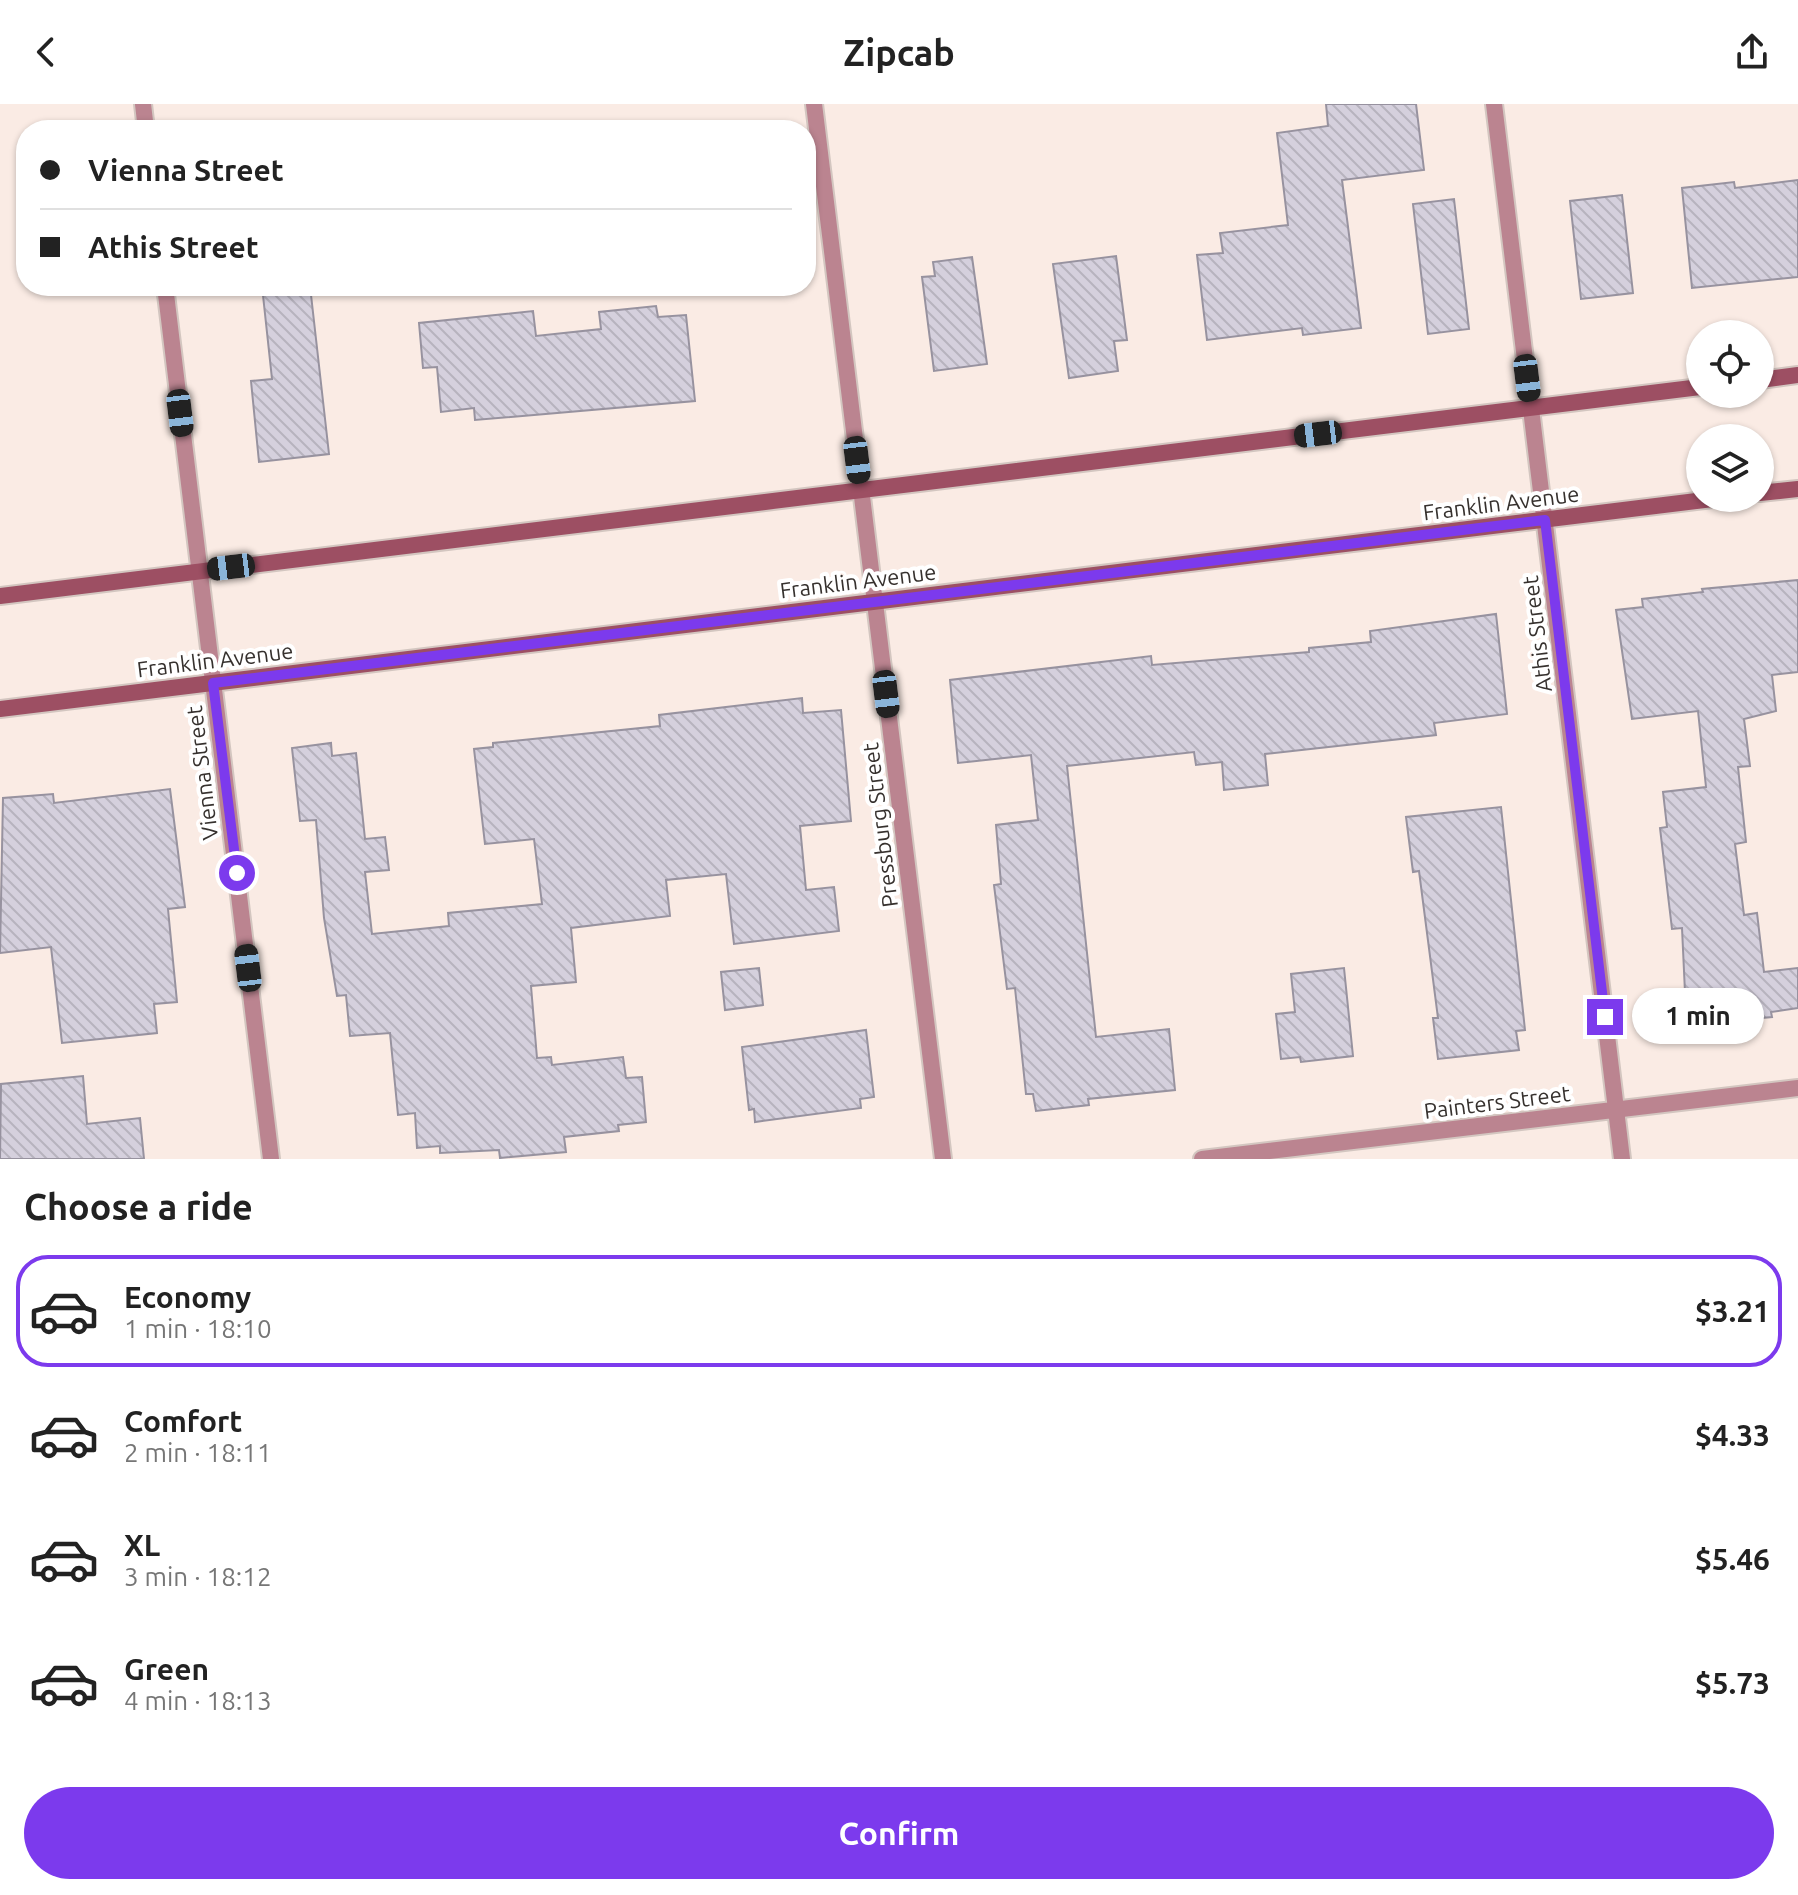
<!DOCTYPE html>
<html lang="en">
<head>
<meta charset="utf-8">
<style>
	body { margin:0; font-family:Ubuntu,sans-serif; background:#f6f6f6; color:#222; height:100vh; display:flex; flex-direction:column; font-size:30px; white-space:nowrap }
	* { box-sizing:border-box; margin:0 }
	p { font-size:26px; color:#767676 }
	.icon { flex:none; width:44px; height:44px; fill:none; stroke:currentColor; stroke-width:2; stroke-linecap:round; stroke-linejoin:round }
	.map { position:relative; height:1055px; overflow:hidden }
	.panel { display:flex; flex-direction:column; background:#fff; flex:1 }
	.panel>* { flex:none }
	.top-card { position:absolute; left:16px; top:16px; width:800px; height:176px; border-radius:32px; box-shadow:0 2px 6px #0004; display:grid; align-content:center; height:176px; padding:0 24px; background:#fff }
	.buttons { position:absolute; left:1686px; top:216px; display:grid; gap:16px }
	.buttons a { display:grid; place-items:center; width:88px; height:88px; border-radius:50%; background:#fff; box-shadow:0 2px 6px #0004; font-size:40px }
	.end { position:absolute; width:36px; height:36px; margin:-18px; border:10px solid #7c3aed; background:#fff; box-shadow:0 0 0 4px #fff }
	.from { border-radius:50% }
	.bubble { position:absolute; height:56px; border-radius:28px; background:#fff; box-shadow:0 2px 6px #0004; font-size:26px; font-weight:700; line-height:56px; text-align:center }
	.car { position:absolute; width:24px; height:48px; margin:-24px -12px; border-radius:10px; box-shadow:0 0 6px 2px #0007; background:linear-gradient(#222 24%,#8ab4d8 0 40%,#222 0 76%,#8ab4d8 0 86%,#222 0) }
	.top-card b { display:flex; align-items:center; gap:28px; height:76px; font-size:30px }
	.top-card b+b { border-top:2px solid #e0e0e0 }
	.top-card i { width:20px; height:20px; background:#222 }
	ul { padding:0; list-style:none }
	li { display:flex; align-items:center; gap:24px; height:112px; margin:0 16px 12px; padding:0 8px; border:4px solid transparent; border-radius:32px }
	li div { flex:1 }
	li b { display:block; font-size:30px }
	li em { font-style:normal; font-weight:700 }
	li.current { border-color:#7c3aed }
	li>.icon { width:72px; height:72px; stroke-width:1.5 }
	h2 { padding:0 24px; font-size:36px; line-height:96px }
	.button { display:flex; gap:16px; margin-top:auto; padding:16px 24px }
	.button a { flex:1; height:92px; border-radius:48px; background:#7c3aed; color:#fff; font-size:32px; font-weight:700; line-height:92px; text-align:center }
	header { display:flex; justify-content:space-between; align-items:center; height:104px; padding:0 24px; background:#fff; font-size:36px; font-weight:700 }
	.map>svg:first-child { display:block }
	.building { fill:url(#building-back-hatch); stroke:#97929f; stroke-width:2 }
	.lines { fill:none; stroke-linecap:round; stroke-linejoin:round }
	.street-casing { stroke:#d3c6c0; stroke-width:20 }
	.secondary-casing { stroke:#d3c6c0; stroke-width:20 }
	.street { stroke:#bb8490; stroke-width:16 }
	.secondary { stroke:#9d4f63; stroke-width:16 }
	.route { stroke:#7c3aed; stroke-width:10 }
	.labels { text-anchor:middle; stroke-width:8; stroke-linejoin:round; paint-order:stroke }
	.street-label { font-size:22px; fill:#36312e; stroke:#fff }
</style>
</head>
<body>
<header><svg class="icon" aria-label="back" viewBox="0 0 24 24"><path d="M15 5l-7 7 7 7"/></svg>Zipcab<svg class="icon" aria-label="share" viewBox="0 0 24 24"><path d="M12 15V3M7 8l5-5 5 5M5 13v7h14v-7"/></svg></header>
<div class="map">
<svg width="1798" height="1055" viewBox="0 0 1798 1055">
	<defs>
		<pattern id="building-back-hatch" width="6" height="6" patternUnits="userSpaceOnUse" patternTransform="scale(2)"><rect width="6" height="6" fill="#d5d0dd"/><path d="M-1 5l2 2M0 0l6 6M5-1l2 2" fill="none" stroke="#b7b3be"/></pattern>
	</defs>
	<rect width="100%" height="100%" fill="#faebe4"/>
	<!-- building -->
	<path class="building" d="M 1326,0 L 1416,0 L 1424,66 L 1342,76 L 1361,224 L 1303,231 L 1302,224 L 1207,236 L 1197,151 L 1223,149 L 1220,129 L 1288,121 L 1277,29 L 1328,22 Z
		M 1798,76 L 1798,173 L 1692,184 L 1682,84 L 1734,78 L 1735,84 Z
		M 1622,91 L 1633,189 L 1581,195 L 1570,97 Z
		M 1454,95 L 1469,225 L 1428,230 L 1413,100 Z
		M 1116,152 L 1127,236 L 1114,237 L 1118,267 L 1069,274 L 1053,160 Z
		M 972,153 L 987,260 L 934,267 L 922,173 L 935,172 L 933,158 Z
		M 262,182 L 310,182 L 329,350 L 259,358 L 251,277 L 272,275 Z
		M 656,202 L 658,213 L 686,211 L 695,297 L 475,316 L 474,304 L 441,308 L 437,263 L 423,264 L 419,219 L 533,207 L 536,232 L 601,225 L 599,208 Z
		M 1798,476 L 1798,568 L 1772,571 L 1776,607 L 1744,615 L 1750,662 L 1738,663 L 1746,738 L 1735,740 L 1744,811 L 1757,809 L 1764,868 L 1798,864 L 1798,904 L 1771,908 L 1772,913 L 1750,915 L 1751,921 L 1700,927 L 1697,909 L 1686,910 L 1682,824 L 1672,825 L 1660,724 L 1667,723 L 1663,688 L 1706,683 L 1698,607 L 1632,615 L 1616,506 L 1643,503 L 1642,495 L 1703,488 L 1702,485 Z
		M 1496,510 L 1507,610 L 1434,619 L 1436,631 L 1265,650 L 1268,681 L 1224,686 L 1222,658 L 1196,661 L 1194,648 L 1067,662 L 1096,933 L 1169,925 L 1175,986 L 1088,995 L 1089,1001 L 1036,1007 L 1033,990 L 1026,990 L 1015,884 L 1007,885 L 994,781 L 1001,780 L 996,721 L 1038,716 L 1031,651 L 958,659 L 950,576 L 1151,552 L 1152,561 L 1309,548 L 1309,544 L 1371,538 L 1370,527 Z
		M 802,594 L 803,609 L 841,606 L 851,717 L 800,722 L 806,786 L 834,783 L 839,827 L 734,840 L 726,770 L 666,776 L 670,812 L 571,824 L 576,878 L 531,882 L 537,954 L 551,953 L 552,961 L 623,953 L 626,974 L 642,973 L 646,1018 L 618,1021 L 619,1027 L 564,1033 L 566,1048 L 500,1054 L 499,1046 L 440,1049 L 440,1042 L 417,1044 L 415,1009 L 398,1011 L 390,929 L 350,932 L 346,891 L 337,892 L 324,814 L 316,716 L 300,717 L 292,644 L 331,639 L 332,652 L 356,649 L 365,735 L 385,733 L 389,766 L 365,768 L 372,830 L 449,822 L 448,809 L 542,800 L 534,735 L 485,740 L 474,645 L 493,643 L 493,639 L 660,622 L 659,611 Z
		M 170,685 L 185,803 L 168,805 L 177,898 L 154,900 L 157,929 L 62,939 L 51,843 L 0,849 L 3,694 L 53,690 L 54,699 Z
		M 1501,703 L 1525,926 L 1516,927 L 1519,946 L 1438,955 L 1433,914 L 1438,914 L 1419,767 L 1413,768 L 1406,713 Z
		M 759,864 L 763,901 L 725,906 L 721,868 Z
		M 1344,864 L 1353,952 L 1301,958 L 1300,953 L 1281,955 L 1276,910 L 1295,908 L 1291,870 Z
		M 866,926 L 874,993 L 860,995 L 861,1004 L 755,1018 L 754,1005 L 749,1006 L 742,943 Z
		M 83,972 L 87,1020 L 140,1014 L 144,1055 L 0,1055 L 1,980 Z"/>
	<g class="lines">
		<defs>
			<path id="street" d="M 143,0 L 146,26
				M 814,0 L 943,1055
				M 1494,0 L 1622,1055
				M 165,182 L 271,1055
				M 1202,1055 L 1798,984"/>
			<path id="secondary" d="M 1760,276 L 1798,271
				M 1760,389 L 1798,385
				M 0,492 L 1700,283
				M 0,605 L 1721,394"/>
		</defs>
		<!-- street casing -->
		<use href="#street" class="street-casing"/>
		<!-- secondary casing -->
		<use href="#secondary" class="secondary-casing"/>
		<!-- street -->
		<use href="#street" class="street"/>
		<!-- secondary -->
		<use href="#secondary" class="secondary"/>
	</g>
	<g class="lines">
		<!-- route -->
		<path class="route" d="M 237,769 L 213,579 L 1545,416 L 1605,913"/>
	</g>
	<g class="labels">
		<!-- street labels -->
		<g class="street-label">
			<text transform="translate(1501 399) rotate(-7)" y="8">Franklin Avenue</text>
			<text transform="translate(858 477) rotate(-7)" y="8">Franklin Avenue</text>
			<text transform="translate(1537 530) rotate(-97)" y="8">Athis Street</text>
			<text transform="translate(215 556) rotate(-7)" y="8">Franklin Avenue</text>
			<text transform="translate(202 669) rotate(-97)" y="8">Vienna Street</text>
			<text transform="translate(880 721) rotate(-97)" y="8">Pressburg Street</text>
			<text transform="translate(1497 998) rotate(-7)" y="8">Painters Street</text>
		</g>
	</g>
</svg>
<div class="buttons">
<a><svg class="icon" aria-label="locate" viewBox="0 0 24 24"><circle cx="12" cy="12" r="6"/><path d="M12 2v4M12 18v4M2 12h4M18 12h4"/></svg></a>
<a><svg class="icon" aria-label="layers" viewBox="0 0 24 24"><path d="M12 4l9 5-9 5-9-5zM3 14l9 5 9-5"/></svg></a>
</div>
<i class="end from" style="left:237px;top:769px"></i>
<i class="end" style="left:1605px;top:913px"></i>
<div class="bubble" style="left:1632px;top:884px;width:132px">1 min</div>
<i class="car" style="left:1527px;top:274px;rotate:173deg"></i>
<i class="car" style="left:180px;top:309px;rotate:173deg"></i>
<i class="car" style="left:1318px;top:330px;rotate:263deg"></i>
<i class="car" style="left:857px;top:356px;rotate:173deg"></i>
<i class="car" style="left:231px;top:463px;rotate:263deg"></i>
<i class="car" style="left:886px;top:590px;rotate:173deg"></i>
<i class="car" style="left:248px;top:864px;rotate:353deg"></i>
<div class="top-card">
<b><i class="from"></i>Vienna Street</b>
<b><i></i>Athis Street</b>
</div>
</div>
<section class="panel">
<h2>Choose a ride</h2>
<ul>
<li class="current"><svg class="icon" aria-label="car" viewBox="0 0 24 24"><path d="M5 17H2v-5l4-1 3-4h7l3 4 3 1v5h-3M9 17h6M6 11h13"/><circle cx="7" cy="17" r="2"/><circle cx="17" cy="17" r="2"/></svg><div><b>Economy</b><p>1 min · 18:10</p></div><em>$3.21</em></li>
<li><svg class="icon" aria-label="car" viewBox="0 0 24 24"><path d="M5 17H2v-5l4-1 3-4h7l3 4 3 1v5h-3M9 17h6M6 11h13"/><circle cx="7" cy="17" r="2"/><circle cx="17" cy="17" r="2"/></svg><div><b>Comfort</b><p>2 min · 18:11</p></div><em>$4.33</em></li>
<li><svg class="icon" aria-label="car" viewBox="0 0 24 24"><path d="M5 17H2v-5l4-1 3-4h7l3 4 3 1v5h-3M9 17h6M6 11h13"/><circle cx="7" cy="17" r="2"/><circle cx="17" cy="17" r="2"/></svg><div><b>XL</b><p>3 min · 18:12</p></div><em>$5.46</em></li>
<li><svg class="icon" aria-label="car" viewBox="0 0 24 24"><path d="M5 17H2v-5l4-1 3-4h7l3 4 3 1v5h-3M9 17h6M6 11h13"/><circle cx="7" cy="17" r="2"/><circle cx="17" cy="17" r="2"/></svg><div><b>Green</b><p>4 min · 18:13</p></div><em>$5.73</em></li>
</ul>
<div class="button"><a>Confirm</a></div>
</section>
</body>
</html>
